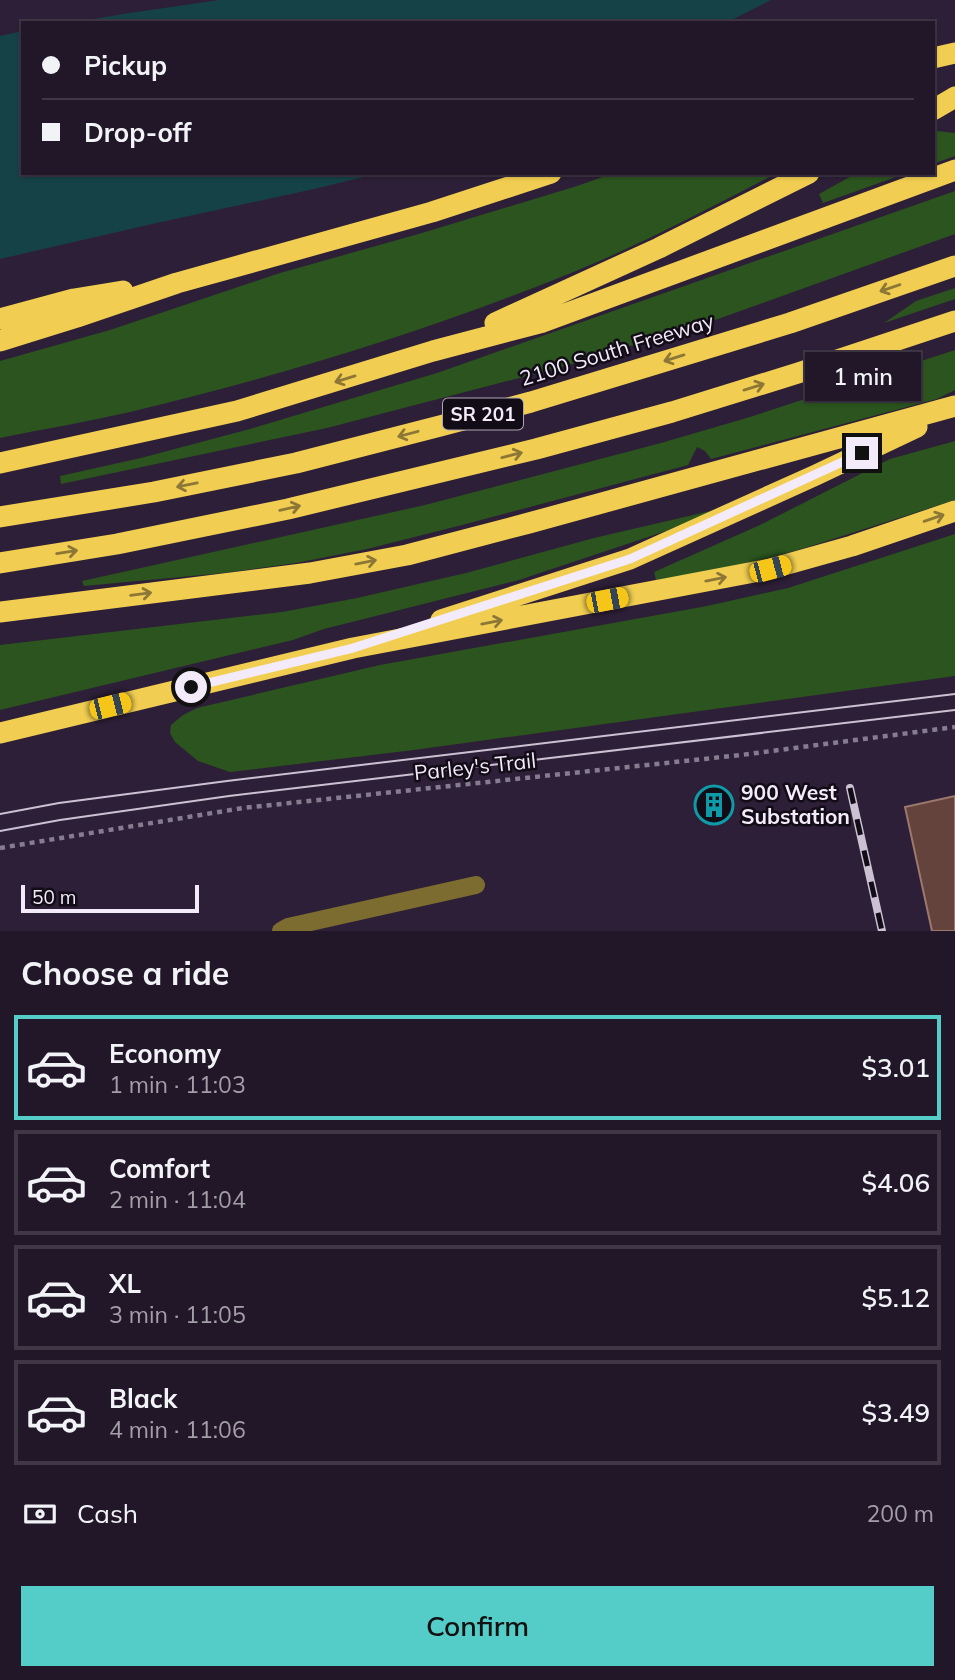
<!DOCTYPE html>
<html lang="en">
<head>
<meta charset="utf-8">
<style>
	body { margin:0; font-family:Mulish,sans-serif; background:#2e2435; color:#f1f3f6; height:100vh; display:flex; flex-direction:column; font-size:26px; white-space:nowrap }
	* { box-sizing:border-box; margin:0 }
	p { font-size:23px; color:#a29fa8 }
	.icon { flex:none; width:38px; height:38px; fill:none; stroke:currentColor; stroke-width:2; stroke-linecap:round; stroke-linejoin:round }
	.map { position:relative; height:931px; overflow:hidden }
	.panel { display:flex; flex-direction:column; background:#221729; flex:1 }
	.panel>* { flex:none }
	.banner { position:absolute; left:21px; top:21px; width:914px; height:154px; border-radius:0px; box-shadow:0 2px 5px #0004,0 0 0 2px #3f3646; display:grid; align-content:center; height:154px; padding:0 21px; background:#221729 }
	.scale { position:absolute; left:21px; bottom:18px; width:178px; box-sizing:border-box; padding-left:7px; border:4px solid #f3eafa; border-top:0; font-size:19px; line-height:24px; white-space:nowrap; color:#f3eafa; -webkit-text-stroke:5px #120c17; paint-order:stroke }
	.end { position:absolute; width:32px; height:32px; margin:-16px; border:9px solid #f3eafa; background:#111; box-shadow:0 0 0 4px #111 }
	.from { border-radius:50% }
	.bubble { position:absolute; height:49px; border-radius:0px; background:#221729; box-shadow:0 2px 5px #0004,0 0 0 2px #3f3646; font-size:23px; font-weight:600; line-height:49px; text-align:center }
	.car { position:absolute; width:21px; height:42px; margin:-21px -10px; border-radius:9px; box-shadow:0 0 5px 2px #0007; background:linear-gradient(#f5c518 24%,#345 0 40%,#f5c518 0 76%,#345 0 86%,#f5c518 0) }
	.banner b { display:flex; align-items:center; gap:24px; height:66px; font-size:26px }
	.banner b+b { border-top:2px solid #3f3646 }
	.banner i { width:18px; height:18px; background:#f1f3f6 }
	ul { padding:0; list-style:none }
	li { display:flex; align-items:center; gap:21px; height:105px; margin:0 14px 10px; padding:0 7px; border:4px solid #3f3646; border-radius:0px }
	li div { flex:1 }
	li b { display:block; font-size:26px }
	li em { font-style:normal; font-weight:600 }
	li.on { border-color:#54cdc8 }
	li>.icon { width:63px; height:63px; stroke-width:1.5 }
	h2 { padding:0 21px; font-size:32px; line-height:84px }
	.pay { display:flex; align-items:center; gap:18px; height:77px; padding:0 21px; font-size:26px }
	.pay p { margin-inline-start:auto }
	.primary-button { display:flex; gap:14px; margin-top:auto; padding:14px 21px }
	.primary-button a { flex:1; height:80px; border-radius:0px; background:#54cdc8; color:#111; font-size:28px; font-weight:600; line-height:80px; text-align:center }
	.map>svg:first-child { display:block }
	.green { fill:#2b541e }
	.water { fill:#154247 }
	.building { fill:#63433b; stroke:#9c786f; stroke-width:2 }
	.lines { fill:none; stroke-linecap:round; stroke-linejoin:round }
	.path { stroke:#877b8f; stroke-width:4.5; stroke-dasharray:5 5; stroke-linecap:butt }
	.minor { stroke:#7d6c30; stroke-width:18 }
	.highway { stroke:#f1ce51; stroke-width:21 }
	.tram { stroke:#cbc1d3; stroke-width:2 }
	.rail-casing { stroke:#cbc1d3; stroke-width:8 }
	.rail { stroke:#120c17; stroke-width:5; stroke-dasharray:16; stroke-linecap:butt }
	.oneway { stroke:#8d7737 }
	.route { stroke:#f3eafa; stroke-width:9 }
	.labels { text-anchor:middle; stroke-width:5; stroke-linejoin:round; paint-order:stroke }
	.shield { fill:#120c17; stroke:#b0a7b6; stroke-width:2 }
	.shield-label { font-size:19px; font-weight:bold; fill:#f3eafa }
	.street-label { font-size:21px; fill:#f3eafa; stroke:#120c17 }
	.poi-label { font-size:21px; font-weight:bold; fill:#f3eafa; stroke:#120c17; text-anchor:start }
</style>
</head>
<body>
<div class="map">
<svg width="955" height="931" viewBox="0 0 955 931">
	<rect width="100%" height="100%" fill="#2d1f37"/>
	<!-- green -->
	<path class="green" d="M 937,131 L 955,133 L 955,156 L 933,164 L 933,133 Z
		M 614,173 L 777,173 C 706,210 635,248 561,277 C 421,333 277,377 130,412 C 87,422 43,429 0,438 L 0,361 L 110,330 L 280,273 L 422,233 L 577,186 Z
		M 857,173 L 907,173 L 823,203 L 819,194 Z
		M 955,191 L 955,234 L 718,319 L 569,365 L 327,428 L 61,484 L 60,476 L 141,458 L 250,429 L 437,373 Z
		M 955,288 L 955,299 L 884,323 L 916,301 Z
		M 955,350 L 955,390 L 937,399 L 711,459 L 705,451 L 697,447 L 688,465 L 462,525 L 367,549 L 296,563 L 224,573 L 84,586 L 82,581 L 425,505 L 661,443 L 750,417 Z
		M 955,441 L 955,500 L 805,548 L 735,567 L 656,580 L 654,572 L 760,525 L 890,459 Z
		M 719,509 L 666,531 L 519,580 L 324,629 L 293,640 L 0,710 L 0,645 L 282,612 L 357,598 L 466,573 L 594,538 Z
		M 955,534 L 955,676 L 414,750 L 230,772 L 198,761 L 175,742 L 170,733 L 171,725 L 183,715 L 197,708 L 380,665 L 707,606 L 788,588 Z"/>
	<!-- water -->
	<path class="water" d="M 219,0 L 771,0 L 726,23 L 71,23 L 123,14 Z
		M 23,31 L 23,173 L 380,173 L 314,189 L 152,224 L 0,259 L 0,36 Z"/>
	<!-- building -->
	<path class="building" d="M 955,796 L 955,931 L 932,931 L 905,807 Z"/>
	<g class="lines">
		<!-- path -->
		<path class="path" d="M 0,848 L 243,808 L 741,755 L 955,727"/>
		<!-- minor -->
		<path class="minor" d="M 281,931 L 288,927 L 476,885"/>
		<!-- highway -->
		<path class="highway" d="M 933,58 L 955,53
			M 933,110 L 955,97
			M 0,319 L 74,299 L 123,291
			M 495,323 L 659,248 L 809,173
			M 0,341 L 77,317 L 177,283 L 432,212 L 551,173
			M 0,463 L 237,411 L 433,351 L 543,322 L 955,170
			M 0,517 L 154,492 L 296,463 L 440,426 L 531,402 L 790,323 L 955,266
			M 0,563 L 117,544 L 288,509 L 536,449 L 672,412 L 798,373 L 955,321
			M 0,612 L 310,573 L 407,555 L 529,523 L 955,406
			M 441,620 L 630,559 L 816,475 L 917,427
			M 0,733 L 353,648 L 770,569 L 852,546 L 955,511"/>
		<!-- tram -->
		<path class="tram" d="M 0,814 L 59,803 L 227,781 L 955,694
			M 0,831 L 60,820 L 229,796 L 955,710"/>
		<defs>
			<path id="rail" d="M 850,788 L 882,931"/>
		</defs>
		<!-- rail casing -->
		<use href="#rail" class="rail-casing"/>
		<!-- rail -->
		<use href="#rail" class="rail"/>
	</g>
	<!-- one-way arrows -->
	<defs><path id="oneway-shaft" d="M-6 0H5M1.5-3L5.5 0L1.5 3" fill="none" stroke-width="1.6" stroke-linecap="round" stroke-linejoin="round" transform="scale(1.75)"/></defs>
	<g class="oneway">
		<use href="#oneway-shaft" transform="translate(890 288) rotate(161)"/>
		<use href="#oneway-shaft" transform="translate(674 358) rotate(163)"/>
		<use href="#oneway-shaft" transform="translate(345 379) rotate(163)"/>
		<use href="#oneway-shaft" transform="translate(754 387) rotate(-17)"/>
		<use href="#oneway-shaft" transform="translate(408 434) rotate(165)"/>
		<use href="#oneway-shaft" transform="translate(512 455) rotate(-14)"/>
		<use href="#oneway-shaft" transform="translate(187 485) rotate(169)"/>
		<use href="#oneway-shaft" transform="translate(290 508) rotate(-13)"/>
		<use href="#oneway-shaft" transform="translate(934 518) rotate(-19)"/>
		<use href="#oneway-shaft" transform="translate(67 552) rotate(-9)"/>
		<use href="#oneway-shaft" transform="translate(366 562) rotate(-11)"/>
		<use href="#oneway-shaft" transform="translate(716 579) rotate(-11)"/>
		<use href="#oneway-shaft" transform="translate(141 594) rotate(-7)"/>
		<use href="#oneway-shaft" transform="translate(492 622) rotate(-11)"/>
	</g>
	<g class="lines">
		<!-- route -->
		<path class="route" d="M 191,687 L 353,648 L 630,559 L 862,453"/>
	</g>
	<!-- icons -->
	<defs>
		<symbol id="building-ring" viewBox="-11 -11 22 22"><circle r="9.5" fill="#120c17" stroke="#0f9aa8" stroke-width="1.5"/><path d="M-4-6H4V6H1V3H-1V6H-4ZM-2.5-4.3h1.7v1.8h-1.7ZM.8-4.3h1.7v1.8H.8ZM-2.5-1h1.7V.8h-1.7ZM.8-1h1.7V.8H.8Z" fill="#0f9aa8"/></symbol>
	</defs>
	<g fill-rule="evenodd">
		<use href="#building-ring" x="692" y="783" width="44" height="44"/>
	</g>
	<g class="labels">
		<!-- shield labels -->
		<rect class="shield" x="443" y="398.5" width="80" height="31" rx="5"/>
		<g class="shield-label">
			<text x="483" y="421">SR 201</text>
		</g>
		<!-- street labels -->
		<g class="street-label">
			<text transform="translate(617 350) rotate(-17)" y="7">2100 South Freeway</text>
			<text transform="translate(475 767) rotate(-6)" y="7">Parley's Trail</text>
		</g>
		<!-- poi labels -->
		<g class="poi-label">
			<text x="741" y="800">900 West<tspan x="741" dy="24">Substation</tspan></text>
		</g>
	</g>
</svg>
<div class="scale">50 m</div>
<i class="end from" style="left:191px;top:687px"></i>
<i class="end" style="left:862px;top:453px"></i>
<div class="bubble" style="left:805px;top:352px;width:116px">1 min</div>
<i class="car" style="left:770px;top:569px;rotate:75deg"></i>
<i class="car" style="left:607px;top:600px;rotate:79deg"></i>
<i class="car" style="left:110px;top:706px;rotate:76deg"></i>
<div class="banner">
<b><i class="from"></i>Pickup</b>
<b><i></i>Drop-off</b>
</div>
</div>
<section class="panel">
<h2>Choose a ride</h2>
<ul>
<li class="on"><svg class="icon" aria-label="car" viewBox="0 0 24 24"><path d="M5 17H2v-5l4-1 3-4h7l3 4 3 1v5h-3M9 17h6M6 11h13"/><circle cx="7" cy="17" r="2"/><circle cx="17" cy="17" r="2"/></svg><div><b>Economy</b><p>1 min · 11:03</p></div><em>$3.01</em></li>
<li><svg class="icon" aria-label="car" viewBox="0 0 24 24"><path d="M5 17H2v-5l4-1 3-4h7l3 4 3 1v5h-3M9 17h6M6 11h13"/><circle cx="7" cy="17" r="2"/><circle cx="17" cy="17" r="2"/></svg><div><b>Comfort</b><p>2 min · 11:04</p></div><em>$4.06</em></li>
<li><svg class="icon" aria-label="car" viewBox="0 0 24 24"><path d="M5 17H2v-5l4-1 3-4h7l3 4 3 1v5h-3M9 17h6M6 11h13"/><circle cx="7" cy="17" r="2"/><circle cx="17" cy="17" r="2"/></svg><div><b>XL</b><p>3 min · 11:05</p></div><em>$5.12</em></li>
<li><svg class="icon" aria-label="car" viewBox="0 0 24 24"><path d="M5 17H2v-5l4-1 3-4h7l3 4 3 1v5h-3M9 17h6M6 11h13"/><circle cx="7" cy="17" r="2"/><circle cx="17" cy="17" r="2"/></svg><div><b>Black</b><p>4 min · 11:06</p></div><em>$3.49</em></li>
</ul>
<div class="pay"><svg class="icon" aria-label="cash" viewBox="0 0 24 24"><path d="M3 7h18v10H3z"/><circle cx="12" cy="12" r="2"/></svg>Cash<p>200 m</p></div>
<div class="primary-button"><a>Confirm</a></div>
</section>
</body>
</html>
